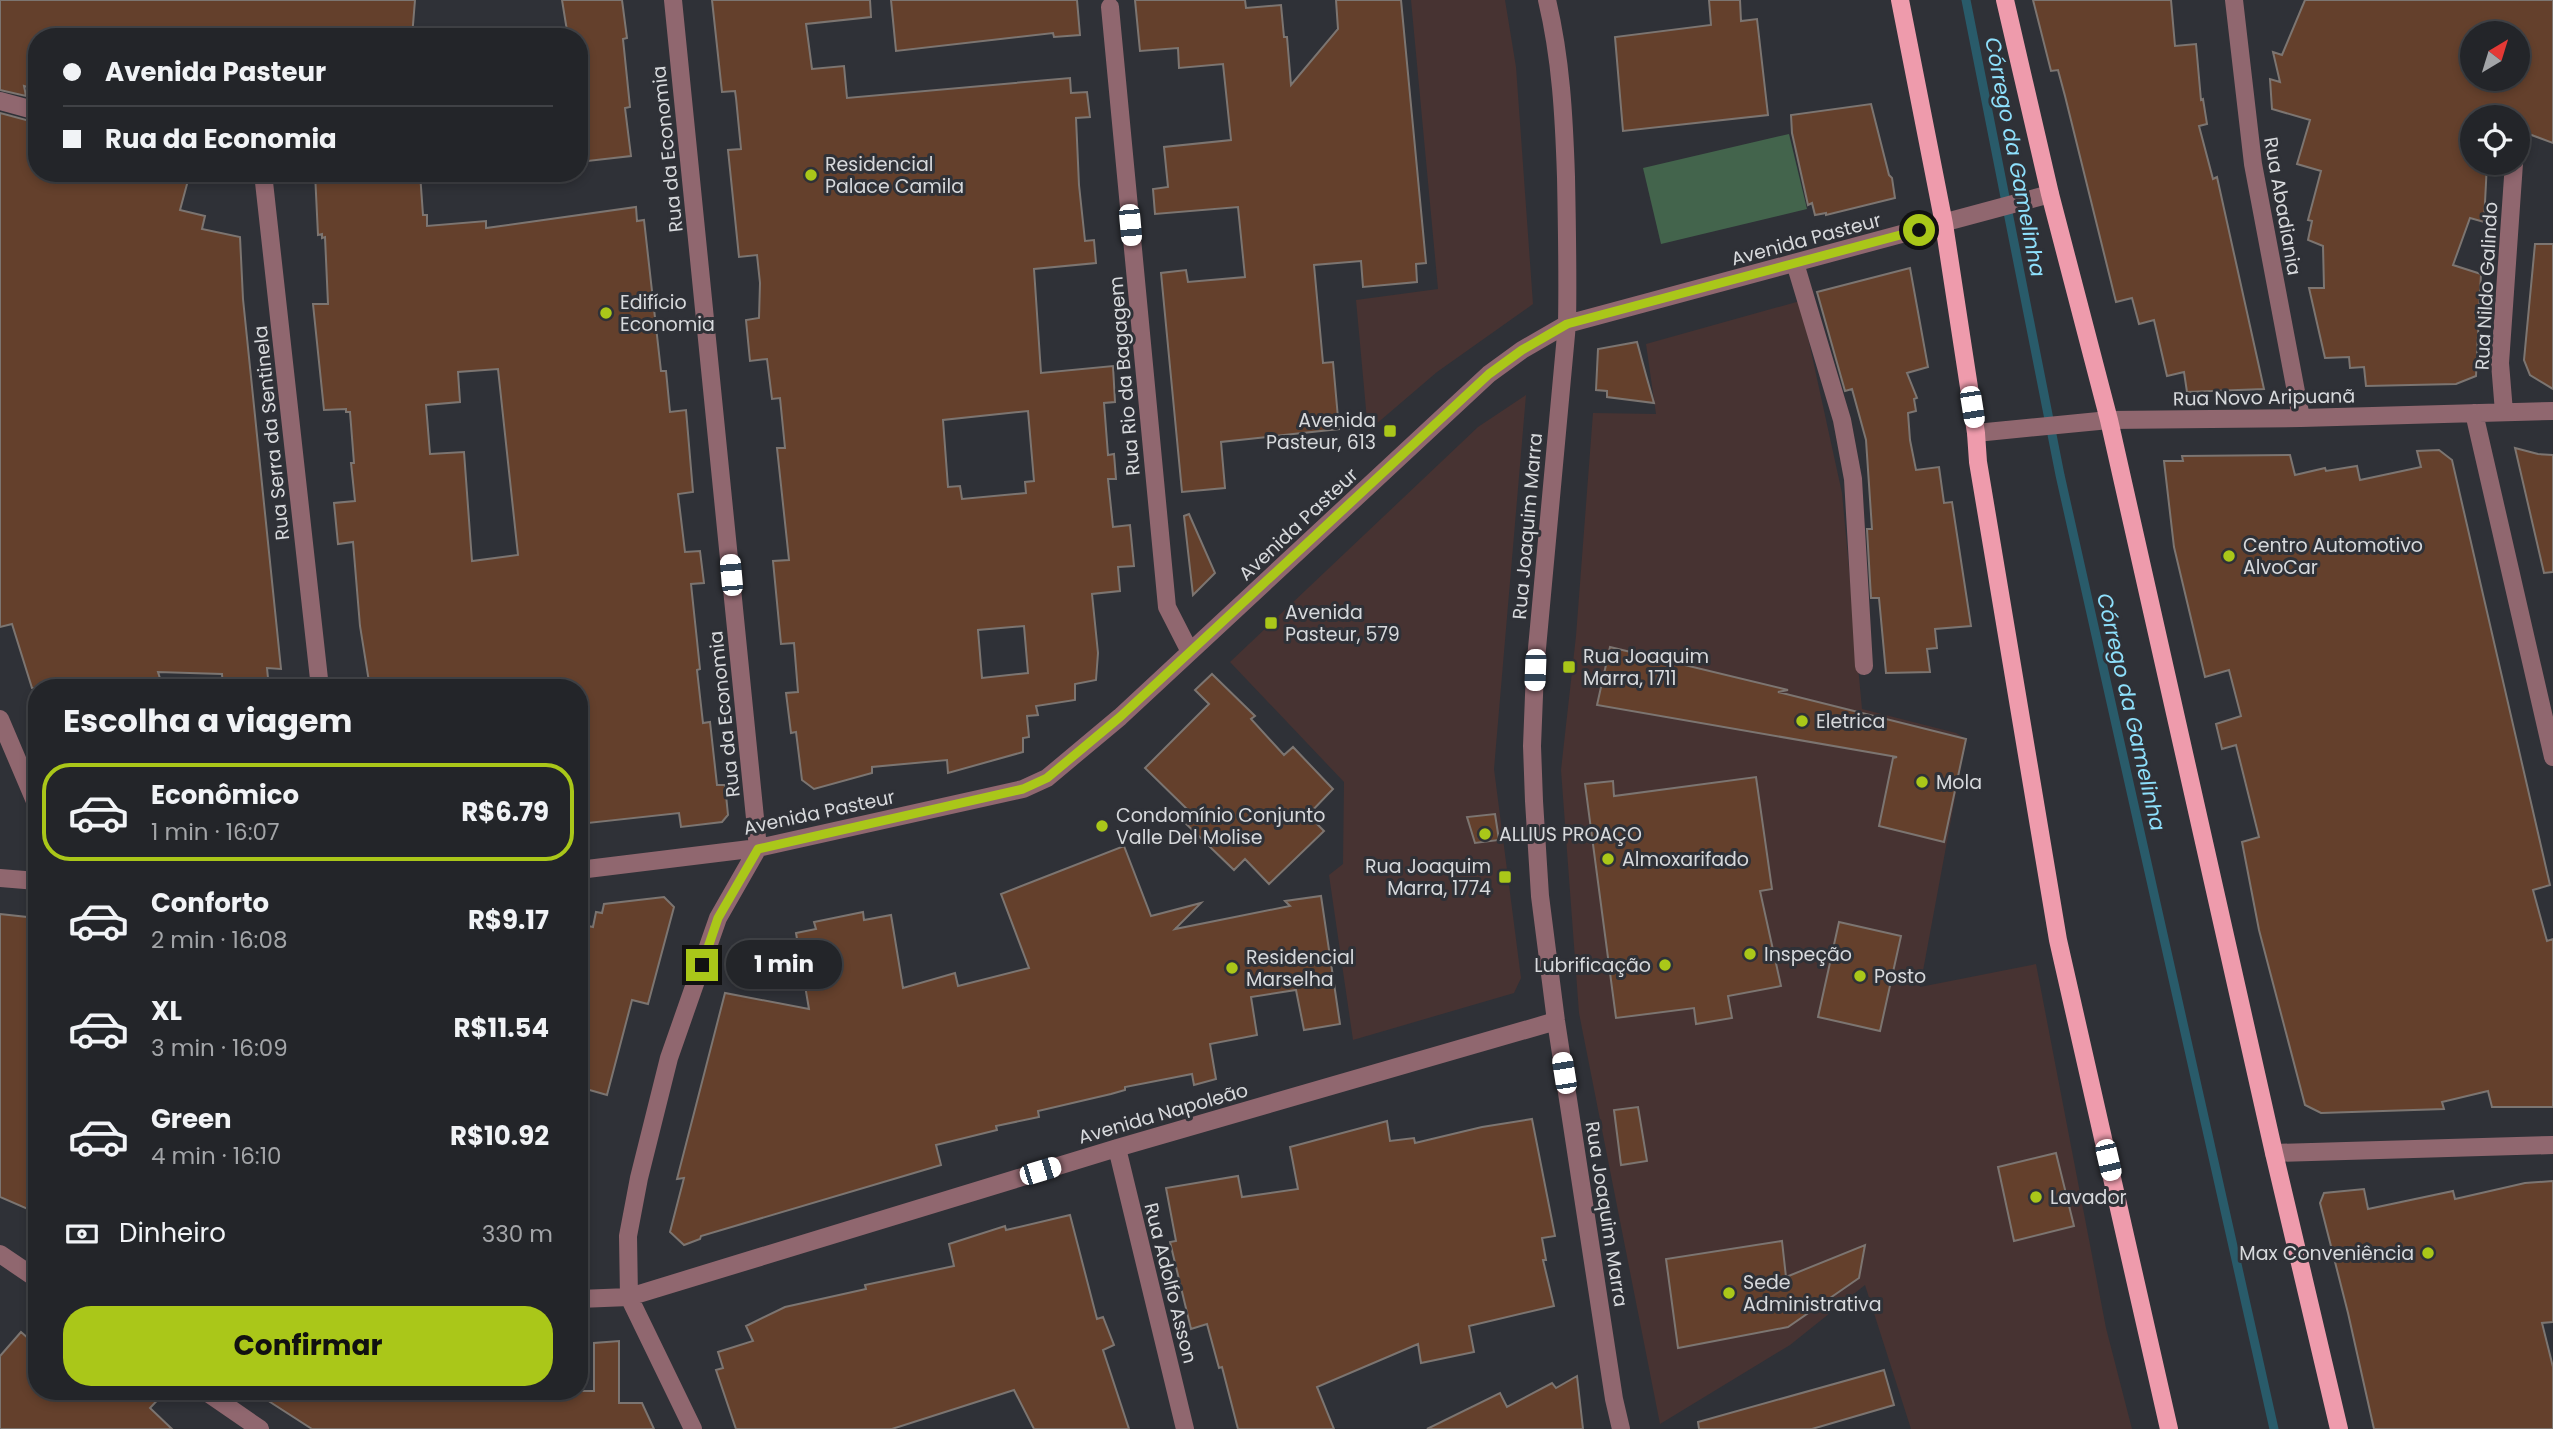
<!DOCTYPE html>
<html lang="pt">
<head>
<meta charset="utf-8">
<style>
	body { margin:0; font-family:Poppins,sans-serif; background:#2f3135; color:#f1f3f6; height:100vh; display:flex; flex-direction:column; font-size:26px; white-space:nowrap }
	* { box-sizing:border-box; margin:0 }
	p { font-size:23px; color:#a3a5a8 }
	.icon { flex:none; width:38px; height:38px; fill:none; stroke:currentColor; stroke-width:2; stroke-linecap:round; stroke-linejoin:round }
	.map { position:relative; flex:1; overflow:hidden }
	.details { position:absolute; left:28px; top:679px; width:560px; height:721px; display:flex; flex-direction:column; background:#232529; border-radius:28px; box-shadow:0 4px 10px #0003,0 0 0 2px #404246 }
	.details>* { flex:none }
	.hud { position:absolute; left:28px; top:28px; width:560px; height:154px; border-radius:28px; box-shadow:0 4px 10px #0003,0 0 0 2px #404246; display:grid; align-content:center; height:154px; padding:0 35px; background:#232529 }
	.needle { width:46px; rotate:38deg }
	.controls { position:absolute; left:2460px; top:21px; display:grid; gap:14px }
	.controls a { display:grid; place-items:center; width:70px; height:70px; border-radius:50%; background:#232529; box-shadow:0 4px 10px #0003,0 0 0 2px #404246; font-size:35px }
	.end { position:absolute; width:32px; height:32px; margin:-16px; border:9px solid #aac719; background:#111; box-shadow:0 0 0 4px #111 }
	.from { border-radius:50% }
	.bubble { position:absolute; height:49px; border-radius:24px; background:#232529; box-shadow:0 4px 10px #0003,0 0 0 2px #404246; font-size:23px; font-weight:700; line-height:49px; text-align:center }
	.car { position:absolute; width:21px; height:42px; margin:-21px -10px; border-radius:9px; box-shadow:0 0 5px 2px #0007; background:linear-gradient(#fff 24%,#345 0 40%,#fff 0 76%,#345 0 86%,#fff 0) }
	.hud b { display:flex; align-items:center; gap:24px; height:66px; font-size:26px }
	.hud b+b { border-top:2px solid #404246 }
	.hud i { width:18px; height:18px; background:#f1f3f6 }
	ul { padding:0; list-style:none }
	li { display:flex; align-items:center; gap:21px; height:98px; margin:0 14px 10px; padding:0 21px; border:4px solid transparent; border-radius:28px }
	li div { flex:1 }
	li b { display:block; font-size:26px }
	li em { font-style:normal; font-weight:700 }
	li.on { border-color:#aac719 }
	li>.icon { width:63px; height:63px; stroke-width:1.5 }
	h2 { padding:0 35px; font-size:32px; line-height:84px }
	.pay { display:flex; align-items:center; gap:18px; height:77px; padding:0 35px; font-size:26px }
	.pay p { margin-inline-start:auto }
	.primary-button { display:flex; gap:14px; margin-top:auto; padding:14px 35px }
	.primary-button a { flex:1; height:80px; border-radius:28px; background:#aac719; color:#111; font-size:28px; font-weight:700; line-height:80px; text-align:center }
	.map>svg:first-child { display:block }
	.industrial { fill:#473332 }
	.green { fill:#43644c }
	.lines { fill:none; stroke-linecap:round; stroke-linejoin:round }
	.stream { stroke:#295b6a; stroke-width:9 }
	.building { fill:#64402c; stroke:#7c7571; stroke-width:2; fill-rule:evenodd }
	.minor { stroke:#90676f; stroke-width:18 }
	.major { stroke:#ee9bac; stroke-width:18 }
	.route { stroke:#aac719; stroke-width:9 }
	.poi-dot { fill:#aac719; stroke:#2f3137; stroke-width:2.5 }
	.labels { text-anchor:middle; stroke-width:6; stroke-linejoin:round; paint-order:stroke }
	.street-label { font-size:19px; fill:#d7d9dc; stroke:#2f3137 }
	.poi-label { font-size:19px; fill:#d7d9dc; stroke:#2f3137; text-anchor:start }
	.water-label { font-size:21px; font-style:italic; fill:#8ee0fc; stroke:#2f3137 }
</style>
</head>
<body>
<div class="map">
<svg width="2553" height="1429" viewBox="0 0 2553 1429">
	<rect width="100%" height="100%" fill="#2f3137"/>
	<!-- industrial -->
	<path class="industrial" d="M 1411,0 L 1505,0 L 1516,67 L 1533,304 L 1437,372 L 1368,431 L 1356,300 L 1438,289 Z
		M 1800,301 L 1842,493 L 1862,709 L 1956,733 L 1966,739 L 1920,987 L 2036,964 L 2106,1328 L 2132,1429 L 1911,1429 L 1865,1285 L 1790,1345 L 1660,1424 L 1579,1013 L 1561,770 L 1576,636 L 1593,413 L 1656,414 L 1646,344 Z
		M 1526,395 L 1494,769 L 1521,978 L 1514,993 L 1353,1040 L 1329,875 L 1343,864 L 1344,782 L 1230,662 L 1478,427 Z"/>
	<!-- green -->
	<path class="green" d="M 1789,134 L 1807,209 L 1661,244 L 1643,168 Z"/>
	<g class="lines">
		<!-- stream -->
		<path class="stream" d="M 1966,0 L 2060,475 L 2274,1429"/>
	</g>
	<!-- building -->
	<path class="building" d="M 0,0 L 415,0 L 412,37 L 376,37 L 323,31 L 322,37 L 37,37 L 37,90 L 24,86 L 26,96 L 0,90 Z
		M 562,0 L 622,0 L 627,38 L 623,39 L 630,107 L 625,108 L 631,156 L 579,162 L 579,37 L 568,37 Z
		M 712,0 L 870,0 L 871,17 L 806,24 L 812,69 L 844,66 L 847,98 L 1070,78 L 1071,93 L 1087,92 L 1090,117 L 1076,118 L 1079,185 L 1085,241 L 1094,240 L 1096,263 L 1034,269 L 1041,373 L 1113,366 L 1115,402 L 1104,403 L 1108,455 L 1114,454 L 1116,479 L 1108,479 L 1113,527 L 1130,525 L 1134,566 L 1118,567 L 1120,591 L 1092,594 L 1098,653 L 1096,680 L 1075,684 L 1075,700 L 1036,706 L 1038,715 L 1027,716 L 1029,737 L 1023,738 L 1023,752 L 948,773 L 947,760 L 872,767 L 872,773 L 814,789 L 802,780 L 796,732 L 791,733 L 786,693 L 798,692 L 794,643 L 781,644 L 773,561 L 789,560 L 777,448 L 785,448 L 780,398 L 772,399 L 767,359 L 750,361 L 746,320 L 759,318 L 760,283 L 757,255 L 739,257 L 728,150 L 741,149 L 736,98 L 735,91 L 722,92 ZM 1028,411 L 1034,481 L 1025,482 L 1026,493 L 962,499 L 960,486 L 948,487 L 943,420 ZM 1024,626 L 1028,673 L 982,678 L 978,630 Z
		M 891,0 L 1077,0 L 1080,35 L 1054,37 L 1053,33 L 896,51 Z
		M 1135,0 L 1245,0 L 1246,8 L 1281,5 L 1284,37 L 1287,37 L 1291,85 L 1338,29 L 1336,0 L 1401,0 L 1426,263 L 1416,264 L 1417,282 L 1363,287 L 1361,261 L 1314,265 L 1323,363 L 1333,362 L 1339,429 L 1221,442 L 1225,488 L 1182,492 L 1161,273 L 1186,270 L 1188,282 L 1245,277 L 1238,207 L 1155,214 L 1153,189 L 1168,187 L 1164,147 L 1231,140 L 1223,64 L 1179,68 L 1178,48 L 1140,51 Z
		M 1709,0 L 1740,0 L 1741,21 L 1757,19 L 1768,115 L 1623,131 L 1615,37 L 1711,25 Z
		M 2033,0 L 2171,0 L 2175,46 L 2196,44 L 2201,100 L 2203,99 L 2207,124 L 2199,126 L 2213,179 L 2217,177 L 2264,389 L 2187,392 L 2184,372 L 2167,376 L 2154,320 L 2139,324 L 2132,298 L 2116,302 L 2065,96 L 2058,70 L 2051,71 Z
		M 2305,0 L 2553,0 L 2553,143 L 2518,130 L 2518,117 L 2473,117 L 2473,163 L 2487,163 L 2484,222 L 2470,218 L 2453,265 L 2481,274 L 2476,376 L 2456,384 L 2366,386 L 2364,367 L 2350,368 L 2349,357 L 2325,358 L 2309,288 L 2324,288 L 2323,246 L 2308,240 L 2312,221 L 2308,220 L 2321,171 L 2297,164 L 2310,120 L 2272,109 L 2270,79 L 2280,82 L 2273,52 L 2282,55 ZM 2473,33 L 2518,33 L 2518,79 L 2473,79 Z
		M 1871,104 L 1889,175 L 1892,178 L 1895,198 L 1826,215 L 1826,213 L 1815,215 L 1812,203 L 1808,205 L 1792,133 L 1791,115 Z
		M 0,113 L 30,121 L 37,173 L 190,173 L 180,210 L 205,216 L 202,229 L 240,237 L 243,299 L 281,669 L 267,668 L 269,688 L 223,688 L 222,674 L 158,672 L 163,688 L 32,688 L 12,624 L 0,627 Z
		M 315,173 L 420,173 L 423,215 L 427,215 L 427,226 L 486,221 L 486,228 L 636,207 L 637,221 L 644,220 L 661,371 L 666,371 L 670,412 L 686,410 L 693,492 L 678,494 L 685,552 L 700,551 L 704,583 L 691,584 L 700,669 L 697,670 L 703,723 L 710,722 L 717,785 L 725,785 L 728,815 L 722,822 L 681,827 L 679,813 L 579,824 L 579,688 L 370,688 L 360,626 L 353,542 L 338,544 L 334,503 L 355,501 L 351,463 L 354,463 L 350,412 L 346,412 L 346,409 L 324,410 L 313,304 L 328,304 L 325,237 L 322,238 L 322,234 L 318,235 ZM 498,369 L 518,555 L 472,561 L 464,452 L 430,454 L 426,405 L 460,402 L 458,372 Z
		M 2535,244 L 2553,244 L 2553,389 L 2530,375 L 2524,360 Z
		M 1910,268 L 1928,367 L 1907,373 L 1917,398 L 1914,399 L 1916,411 L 1908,413 L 1910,440 L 1916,470 L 1939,467 L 1944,503 L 1952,502 L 1971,626 L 1935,629 L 1937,648 L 1927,649 L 1930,672 L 1886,673 L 1879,598 L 1871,598 L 1867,529 L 1872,529 L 1866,440 L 1852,389 L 1845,391 L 1817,292 Z
		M 1637,342 L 1646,375 L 1654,403 L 1607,397 L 1607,391 L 1596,390 L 1598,349 Z
		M 2515,448 L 2538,454 L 2553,455 L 2553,572 L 2544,573 Z
		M 2439,450 L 2452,460 L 2550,885 L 2533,890 L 2547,941 L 2553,939 L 2553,1107 L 2492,1107 L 2488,1091 L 2442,1102 L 2444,1109 L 2321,1113 L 2305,1105 L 2259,930 L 2242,842 L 2259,837 L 2236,745 L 2222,749 L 2216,724 L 2241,716 L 2229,670 L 2205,677 L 2174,547 L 2164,461 L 2183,461 L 2182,456 L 2290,455 L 2295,475 L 2325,468 L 2326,471 L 2357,466 L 2360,480 L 2421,467 L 2417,451 Z
		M 1189,514 L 1215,573 L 1193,595 L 1184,516 Z
		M 1610,647 L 1788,690 L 1778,692 L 1966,739 L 1944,842 L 1879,826 L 1893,758 L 1897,757 L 1597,705 Z
		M 1212,674 L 1255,716 L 1251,719 L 1284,755 L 1293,747 L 1333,789 L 1308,815 L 1324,831 L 1269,884 L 1245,859 L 1234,870 L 1181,819 L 1189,811 L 1145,768 L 1209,704 L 1195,690 Z
		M 1756,777 L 1772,889 L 1760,891 L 1781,986 L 1728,996 L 1732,1018 L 1696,1024 L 1694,1008 L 1616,1018 L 1585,784 L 1613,781 L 1614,796 Z
		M 1495,814 L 1499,840 L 1475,843 L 1467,817 Z
		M 1124,846 L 1151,916 L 1201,903 L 1175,929 L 1290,906 L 1285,901 L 1321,896 L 1340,1024 L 1304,1030 L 1296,990 L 1251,997 L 1257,1035 L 1210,1044 L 1216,1079 L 1194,1085 L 1192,1074 L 1125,1087 L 1125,1090 L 1111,1094 L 1038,1111 L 1039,1117 L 996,1126 L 997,1130 L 936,1145 L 941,1165 L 701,1236 L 700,1239 L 684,1245 L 670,1232 L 684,1178 L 677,1179 L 725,993 L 809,1009 L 796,933 L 816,929 L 814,922 L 863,912 L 864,920 L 891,915 L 903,988 L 955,973 L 958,986 L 1029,968 L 1001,894 Z
		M 664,897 L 674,907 L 648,1004 L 632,1000 L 607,1095 L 579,1087 L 579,979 L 585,956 L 579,955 L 579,924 L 593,927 L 596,912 L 602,913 L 604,904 Z
		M 0,914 L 36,918 L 37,1213 L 0,1197 Z
		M 1839,922 L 1901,936 L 1880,1031 L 1818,1017 Z
		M 1638,1107 L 1647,1161 L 1621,1165 L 1614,1110 Z
		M 1532,1119 L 1555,1236 L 1542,1238 L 1546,1260 L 1543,1260 L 1554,1306 L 1469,1326 L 1474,1352 L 1421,1363 L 1418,1344 L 1317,1387 L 1334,1429 L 1238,1429 L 1222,1367 L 1219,1368 L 1207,1324 L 1191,1329 L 1170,1242 L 1176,1241 L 1166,1188 L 1238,1176 L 1242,1197 L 1298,1189 L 1290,1147 L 1387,1121 L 1390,1141 L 1414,1138 L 1415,1143 L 1482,1127 Z
		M 2056,1153 L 2074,1226 L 2014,1241 L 1998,1167 Z
		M 2553,1181 L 2553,1322 L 2542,1323 L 2553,1367 L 2553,1429 L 2374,1429 L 2348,1313 L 2320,1203 L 2324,1193 L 2364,1189 L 2368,1209 L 2453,1191 L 2455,1199 L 2525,1183 Z
		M 1070,1215 L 1097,1319 L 1103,1317 L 1114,1345 L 1103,1350 L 1129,1429 L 1034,1429 L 1014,1390 L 892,1429 L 736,1429 L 716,1370 L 723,1368 L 718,1352 L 753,1341 L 746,1326 L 785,1307 L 866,1289 L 865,1285 L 954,1266 L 949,1244 L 1005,1226 L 1006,1230 Z
		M 1782,1241 L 1786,1277 L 1865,1245 L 1859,1278 L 1788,1327 L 1678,1348 L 1666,1259 Z
		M 21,1332 L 37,1346 L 37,1391 L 166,1391 L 150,1408 L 172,1429 L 0,1429 L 0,1356 Z
		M 619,1341 L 619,1403 L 642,1403 L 654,1429 L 312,1429 L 253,1391 L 594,1391 L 594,1343 Z
		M 1884,1370 L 1894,1405 L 1812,1429 L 1699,1429 L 1698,1422 Z
		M 1577,1376 L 1583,1429 L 1427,1429 L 1500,1393 L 1507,1407 L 1552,1383 L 1556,1388 Z"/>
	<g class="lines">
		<!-- minor -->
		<path class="minor" d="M 673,0 L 758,848 L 718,918 L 669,1058 L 639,1178 L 628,1236 L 629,1297 L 693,1429
			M 1547,0 C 1561,59 1564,117 1566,177 C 1567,226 1568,275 1567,324 L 1535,670 L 1532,746 L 1534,801 L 1540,896 L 1556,1021 L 1614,1399 L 1621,1429
			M 2234,0 L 2253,164 L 2301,418
			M 1110,7 L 1167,607 L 1190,652
			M 0,101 L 37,111
			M 263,173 L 320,688
			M 1795,263 L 1842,420 L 1853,479 L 1864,666
			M 2504,412 L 2500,363 L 2514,163
			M 2474,413 L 2553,757
			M 1976,433 L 2109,420 L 2301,418 L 2553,411
			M 0,719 L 37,806
			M 579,870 L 758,848 L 1023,789 L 1047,778 L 1120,717 L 1489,374 L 1522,350 L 1567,324 L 2050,194
			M 0,878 L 37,881
			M 1117,1148 L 1185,1429
			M 2274,1153 L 2553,1145
			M 0,1254 L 37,1279
			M 579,1299 L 629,1297 L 1117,1148 L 1556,1021
			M 205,1391 L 260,1429"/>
		<!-- major -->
		<path class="major" d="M 1900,0 L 1944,224 L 1976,433 L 1978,462 L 2058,940 L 2169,1429
			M 2005,0 L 2050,194 L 2109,420 L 2274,1153 L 2339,1429"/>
	</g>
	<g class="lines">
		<!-- route -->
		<path class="route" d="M 702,965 L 718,918 L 758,849 L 1023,789 L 1047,778 L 1120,717 L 1489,374 L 1522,350 L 1567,324 L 1919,230"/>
	</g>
	<!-- markers -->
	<g class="poi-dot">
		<circle cx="811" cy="175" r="7"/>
		<circle cx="606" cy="313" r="7"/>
		<rect x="1383" y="424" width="14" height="14" rx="3.5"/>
		<circle cx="2229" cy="556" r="7"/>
		<rect x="1264" y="616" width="14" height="14" rx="3.5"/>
		<rect x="1562" y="660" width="14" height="14" rx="3.5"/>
		<circle cx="1802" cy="721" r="7"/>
		<circle cx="1922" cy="782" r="7"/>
		<circle cx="1102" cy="826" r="7"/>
		<circle cx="1485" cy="834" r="7"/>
		<circle cx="1608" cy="859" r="7"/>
		<rect x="1498" y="870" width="14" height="14" rx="3.5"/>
		<circle cx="1750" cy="954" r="7"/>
		<circle cx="1665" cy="965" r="7"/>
		<circle cx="1232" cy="968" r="7"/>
		<circle cx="1860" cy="976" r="7"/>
		<circle cx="2036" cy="1197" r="7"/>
		<circle cx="2428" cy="1253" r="7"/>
		<circle cx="1729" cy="1293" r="7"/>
	</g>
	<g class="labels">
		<!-- street labels -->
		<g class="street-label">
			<text transform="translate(667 149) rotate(-96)" y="7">Rua da Economia</text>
			<text transform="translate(2283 206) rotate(80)" y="7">Rua Abadiania</text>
			<text transform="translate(1806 239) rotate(-15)" y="7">Avenida Pasteur</text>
			<text transform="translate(2486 286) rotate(-87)" y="7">Rua Nildo Galindo</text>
			<text transform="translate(1124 376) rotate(-95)" y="7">Rua Rio da Bagagem</text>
			<text transform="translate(2264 397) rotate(-1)" y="7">Rua Novo Aripuanã</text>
			<text transform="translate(271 433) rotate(-96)" y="7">Rua Serra da Sentinela</text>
			<text transform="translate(1298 524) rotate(-43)" y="7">Avenida Pasteur</text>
			<text transform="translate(1527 526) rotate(-85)" y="7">Rua Joaquim Marra</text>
			<text transform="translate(724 714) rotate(-96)" y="7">Rua da Economia</text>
			<text transform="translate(819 812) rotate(-12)" y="7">Avenida Pasteur</text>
			<text transform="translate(1163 1113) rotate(-16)" y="7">Avenida Napoleão</text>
			<text transform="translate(1607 1214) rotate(81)" y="7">Rua Joaquim Marra</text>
			<text transform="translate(1171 1283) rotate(76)" y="7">Rua Adolfo Asson</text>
		</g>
		<!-- poi labels -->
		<g class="poi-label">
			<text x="825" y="171">Residencial<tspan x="825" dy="22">Palace Camila</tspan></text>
			<text x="620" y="309">Edifício<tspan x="620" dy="22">Economia</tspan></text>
			<text x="1376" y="427" text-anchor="end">Avenida<tspan x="1376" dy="22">Pasteur, 613</tspan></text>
			<text x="2243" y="552">Centro Automotivo<tspan x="2243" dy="22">AlvoCar</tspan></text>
			<text x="1285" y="619">Avenida<tspan x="1285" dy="22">Pasteur, 579</tspan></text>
			<text x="1583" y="663">Rua Joaquim<tspan x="1583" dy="22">Marra, 1711</tspan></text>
			<text x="1816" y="728">Eletrica</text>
			<text x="1936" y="789">Mola</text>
			<text x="1116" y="822">Condomínio Conjunto<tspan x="1116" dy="22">Valle Del Molise</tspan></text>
			<text x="1499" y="841">ALLIUS PROAÇO</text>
			<text x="1622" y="866">Almoxarifado</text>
			<text x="1491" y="873" text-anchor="end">Rua Joaquim<tspan x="1491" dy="22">Marra, 1774</tspan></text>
			<text x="1764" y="961">Inspeção</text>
			<text x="1246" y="964">Residencial<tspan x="1246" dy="22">Marselha</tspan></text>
			<text x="1651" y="972" text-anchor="end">Lubrificação</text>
			<text x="1874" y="983">Posto</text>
			<text x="2050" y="1204">Lavador</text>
			<text x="2414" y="1260" text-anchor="end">Max Conveniência</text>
			<text x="1743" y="1289">Sede<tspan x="1743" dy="22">Administrativa</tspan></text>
		</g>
		<!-- water labels -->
		<g class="water-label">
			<text transform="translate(2015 157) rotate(79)" y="7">Córrego da Gamelinha</text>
			<text transform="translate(2131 712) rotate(77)" y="7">Córrego da Gamelinha</text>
		</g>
	</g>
</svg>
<div class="controls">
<a><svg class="needle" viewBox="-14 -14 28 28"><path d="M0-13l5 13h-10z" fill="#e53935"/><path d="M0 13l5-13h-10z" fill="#a3a5a8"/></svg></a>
<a><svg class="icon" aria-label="locate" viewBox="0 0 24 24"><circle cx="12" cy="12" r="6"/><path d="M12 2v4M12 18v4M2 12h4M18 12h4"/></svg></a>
</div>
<i class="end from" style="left:1919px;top:230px"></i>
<i class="end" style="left:702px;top:965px"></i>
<div class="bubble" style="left:726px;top:940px;width:116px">1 min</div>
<i class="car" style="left:1130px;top:225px;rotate:175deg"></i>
<i class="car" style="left:1972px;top:407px;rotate:171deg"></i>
<i class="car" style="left:731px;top:575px;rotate:355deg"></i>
<i class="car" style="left:1535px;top:670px;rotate:182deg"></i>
<i class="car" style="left:1564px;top:1073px;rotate:351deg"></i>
<i class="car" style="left:2108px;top:1160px;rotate:167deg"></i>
<i class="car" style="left:1040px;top:1171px;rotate:73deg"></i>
<div class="hud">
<b><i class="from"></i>Avenida Pasteur</b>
<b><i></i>Rua da Economia</b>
</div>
<section class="details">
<h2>Escolha a viagem</h2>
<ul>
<li class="on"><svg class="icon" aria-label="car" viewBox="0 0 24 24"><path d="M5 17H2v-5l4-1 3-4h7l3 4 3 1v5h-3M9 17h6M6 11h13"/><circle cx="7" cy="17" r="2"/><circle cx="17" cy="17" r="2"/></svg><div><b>Econômico</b><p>1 min · 16:07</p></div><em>R$6.79</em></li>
<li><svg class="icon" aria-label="car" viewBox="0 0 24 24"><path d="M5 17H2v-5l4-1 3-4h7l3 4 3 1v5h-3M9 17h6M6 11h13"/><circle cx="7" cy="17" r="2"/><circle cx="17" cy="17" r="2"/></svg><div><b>Conforto</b><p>2 min · 16:08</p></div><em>R$9.17</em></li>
<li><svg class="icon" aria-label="car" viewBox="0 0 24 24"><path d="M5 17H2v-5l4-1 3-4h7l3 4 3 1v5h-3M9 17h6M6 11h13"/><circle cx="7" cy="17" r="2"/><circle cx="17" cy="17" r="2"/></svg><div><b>XL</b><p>3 min · 16:09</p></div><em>R$11.54</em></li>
<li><svg class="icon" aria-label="car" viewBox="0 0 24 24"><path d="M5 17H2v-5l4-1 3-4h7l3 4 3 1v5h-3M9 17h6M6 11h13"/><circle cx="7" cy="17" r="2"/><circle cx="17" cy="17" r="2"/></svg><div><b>Green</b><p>4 min · 16:10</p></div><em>R$10.92</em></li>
</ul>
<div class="pay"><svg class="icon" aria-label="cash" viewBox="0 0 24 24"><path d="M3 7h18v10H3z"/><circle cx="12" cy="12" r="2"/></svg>Dinheiro<p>330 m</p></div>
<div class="primary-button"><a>Confirmar</a></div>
</section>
</div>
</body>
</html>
